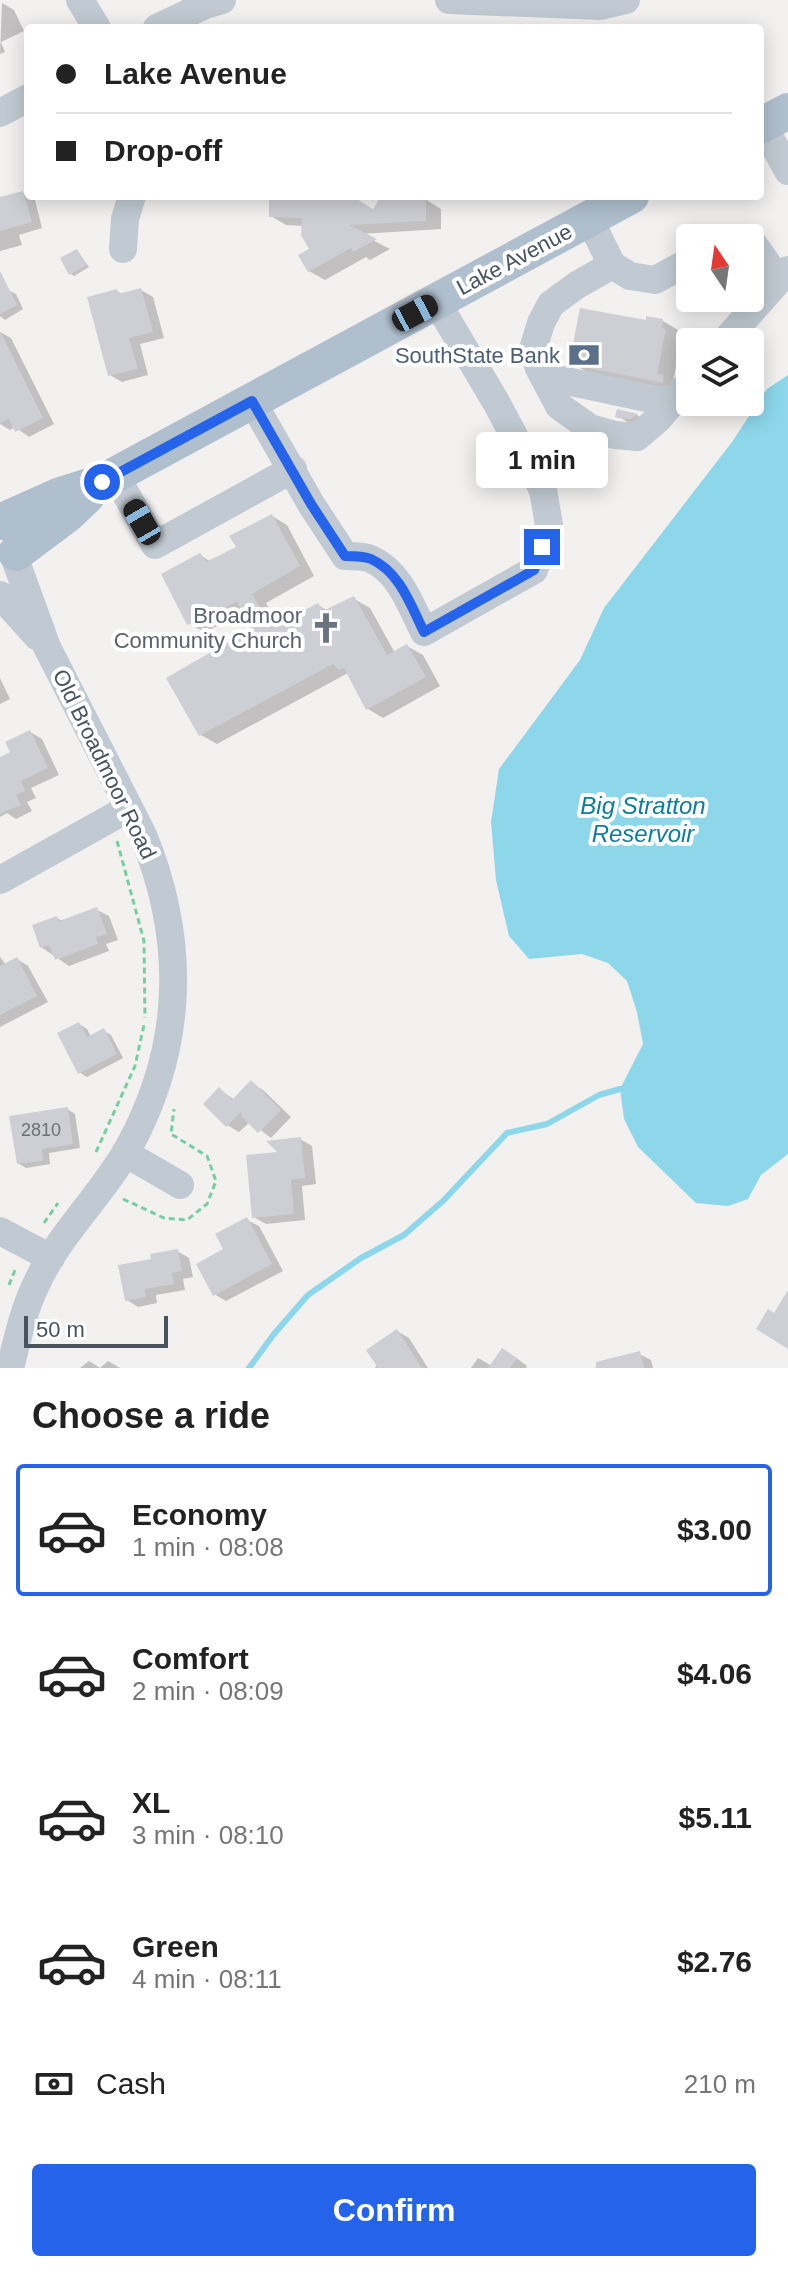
<!DOCTYPE html>
<html lang="en">
<head>
<meta charset="utf-8">
<style>
	body { margin:0; font-family:Helvetica,sans-serif; background:#f6f6f6; color:#222; height:100vh; display:flex; flex-direction:column; font-size:30px; white-space:nowrap }
	* { box-sizing:border-box; margin:0 }
	p { font-size:26px; color:#767676 }
	.icon { flex:none; width:44px; height:44px; fill:none; stroke:currentColor; stroke-width:2; stroke-linecap:round; stroke-linejoin:round }
	.map { position:relative; height:1368px; overflow:hidden }
	.drawer { display:flex; flex-direction:column; background:#fff; flex:1 }
	.drawer>* { flex:none }
	.banner { position:absolute; left:24px; top:24px; width:740px; height:176px; border-radius:8px; box-shadow:0 4px 20px #0003; display:grid; align-content:center; height:176px; padding:0 32px; background:#fff }
	.needle { width:52px; rotate:347deg }
	.fabs { position:absolute; left:676px; top:224px; display:grid; gap:16px }
	.fabs a { display:grid; place-items:center; width:88px; height:88px; border-radius:8px; background:#fff; box-shadow:0 4px 20px #0003; font-size:40px }
	.scale { position:absolute; left:24px; bottom:20px; width:144px; box-sizing:border-box; padding-left:8px; border:4px solid #48535e; border-top:0; font-size:22px; line-height:28px; white-space:nowrap; color:#48535e; -webkit-text-stroke:6px #fff; paint-order:stroke }
	.end { position:absolute; width:36px; height:36px; margin:-18px; border:10px solid #2563eb; background:#fff; box-shadow:0 0 0 4px #fff }
	.from { border-radius:50% }
	.bubble { position:absolute; height:56px; border-radius:8px; background:#fff; box-shadow:0 4px 20px #0003; font-size:26px; font-weight:700; line-height:56px; text-align:center }
	.car { position:absolute; width:24px; height:48px; margin:-24px -12px; border-radius:10px; box-shadow:0 0 6px 2px #0007; background:linear-gradient(#222 24%,#8ab4d8 0 40%,#222 0 76%,#8ab4d8 0 86%,#222 0) }
	.banner b { display:flex; align-items:center; gap:28px; height:76px; font-size:30px }
	.banner b+b { border-top:2px solid #e0e0e0 }
	.banner i { width:20px; height:20px; background:#222 }
	ul { padding:0; list-style:none }
	li { display:flex; align-items:center; gap:24px; height:132px; margin:0 16px 12px; padding:0 16px; border:4px solid transparent; border-radius:8px }
	li div { flex:1 }
	li b { display:block; font-size:30px }
	li em { font-style:normal; font-weight:700 }
	li.current { border-color:#2563eb }
	li>.icon { width:72px; height:72px; stroke-width:1.5 }
	h2 { padding:0 32px; font-size:36px; line-height:96px }
	.pay { display:flex; align-items:center; gap:20px; height:88px; padding:0 32px; font-size:30px }
	.pay p { margin-inline-start:auto }
	.cta { display:flex; gap:16px; margin-top:auto; padding:16px 32px }
	.cta a { flex:1; height:92px; border-radius:8px; background:#2563eb; color:#fff; font-size:32px; font-weight:700; line-height:92px; text-align:center }
	.map>svg:first-child { display:block }
	.water { fill:#8ed7eb }
	.shadow { fill:#0003 }
	.lines { fill:none; stroke-linecap:round; stroke-linejoin:round }
	.stream { stroke:#8ed7eb; stroke-width:6 }
	.building { fill:#cdcfd5 }
	.path { stroke:#78cda3; stroke-width:3; stroke-dasharray:6 4; stroke-linecap:butt }
	.minor { stroke:#c1cad2; stroke-width:28 }
	.major { stroke:#b0bfce; stroke-width:36 }
	.route { stroke:#2563eb; stroke-width:10 }
	.labels { text-anchor:middle; stroke-width:8; stroke-linejoin:round; paint-order:stroke }
	.number-label { font-size:18px; fill:#69727c }
	.street-label { font-size:22px; fill:#48535e; stroke:#fff }
	.service-label { font-size:22px; fill:#4e5e75; stroke:#fff; text-anchor:end }
	.worship-label { font-size:22px; fill:#5b616d; stroke:#fff; text-anchor:end }
	.water-label { font-size:24px; font-style:italic; fill:#0e7d9b; stroke:#fff }
</style>
</head>
<body>
<div class="map">
<svg width="788" height="1368" viewBox="0 0 788 1368">
	<rect width="100%" height="100%" fill="#f3f0f0"/>
	<!-- water -->
	<path class="water" d="M 788,375 L 788,1154 L 761,1175 L 748,1199 L 728,1206 L 696,1203 L 638,1147 L 624,1119 L 620,1089 L 643,1044 L 637,1012 L 627,981 L 608,963 L 582,954 L 529,959 L 509,936 L 496,880 L 491,822 L 499,769 L 580,660 L 604,608 L 732,442 L 767,389 Z"/>
	<!-- shadow -->
	<path class="shadow" d="M 2,3 L 14,10 L 24,31 L 1,42 L 5,52 L 0,54 Z
		M 23,193 L 35,200 L 42,228 L 19,235 L 22,245 L 0,251 L 0,199 Z
		M 271,196 L 312,196 L 374,211 L 425,199 L 441,209 L 441,229 L 361,234 L 390,249 L 370,260 L 366,257 L 325,280 L 309,271 L 312,250 L 304,226 L 286,225 L 271,216 Z
		M 77,251 L 89,267 L 74,276 L 71,274 Z
		M 8,290 L 16,294 L 23,309 L 5,320 L 0,316 L 0,294 Z
		M 141,290 L 153,297 L 164,338 L 140,344 L 148,375 L 122,382 L 110,375 L 117,291 L 123,295 Z
		M 663,321 L 678,330 L 677,338 L 681,340 L 673,382 L 679,391 L 587,372 L 571,363 L 647,322 Z
		M 0,332 L 11,338 L 54,424 L 29,437 L 15,427 L 10,430 L 0,424 Z
		M 618,411 L 637,415 L 652,424 L 633,425 L 617,416 Z
		M 272,516 L 287,525 L 314,576 L 266,603 L 279,626 L 318,605 L 328,611 L 354,599 L 370,608 L 395,653 L 407,646 L 423,655 L 440,686 L 383,718 L 368,709 L 348,673 L 217,744 L 201,735 L 254,629 L 245,614 L 204,632 L 188,623 L 200,555 L 211,562 L 238,548 Z
		M 0,678 L 10,699 L 0,704 Z
		M 30,732 L 42,739 L 59,775 L 31,788 L 36,798 L 27,802 L 32,811 L 16,819 L 7,813 L 0,817 L 0,759 L 13,753 Z
		M 97,910 L 109,916 L 118,940 L 106,944 L 109,951 L 69,966 L 41,947 L 57,918 L 64,922 Z
		M 0,957 L 6,965 L 17,959 L 28,966 L 48,1002 L 0,1027 Z
		M 79,1024 L 87,1029 L 91,1037 L 104,1031 L 111,1035 L 123,1058 L 87,1077 L 79,1072 Z
		M 251,1083 L 263,1090 L 291,1117 L 271,1138 L 250,1122 L 239,1132 L 227,1125 L 220,1090 L 235,1100 Z
		M 67,1109 L 75,1114 L 80,1148 L 49,1153 L 50,1164 L 26,1168 L 18,1163 Z
		M 300,1139 L 312,1146 L 316,1184 L 302,1186 L 305,1220 L 266,1224 L 254,1217 L 281,1153 Z
		M 247,1220 L 259,1226 L 283,1271 L 226,1301 L 214,1294 L 226,1250 Z
		M 177,1251 L 189,1258 L 193,1277 L 183,1279 L 185,1290 L 156,1295 L 157,1303 L 138,1307 L 127,1300 L 153,1261 Z
		M 397,1331 L 409,1338 L 428,1368 L 375,1368 Z
		M 639,1354 L 651,1360 L 653,1368 L 613,1368 Z
		M 515,1357 L 527,1366 L 526,1368 L 471,1368 L 478,1358 L 492,1366 Z
		M 89,1361 L 100,1368 L 108,1361 L 120,1368 L 80,1368 Z"/>
	<g class="lines">
		<!-- stream -->
		<path class="stream" d="M 249,1368 L 274,1334 L 308,1295 L 361,1258 L 404,1235 L 444,1200 L 507,1133 L 547,1124 L 599,1095 L 620,1089"/>
	</g>
	<!-- building -->
	<path class="building" d="M 23,191 L 32,222 L 0,231 L 0,197 Z
		M 269,196 L 339,200 L 339,196 L 352,196 L 373,209 L 379,199 L 426,197 L 426,221 L 349,225 L 377,239 L 353,252 L 351,248 L 308,272 L 298,255 L 309,249 L 301,235 L 302,218 L 269,217 Z
		M 77,249 L 87,265 L 69,275 L 60,258 Z
		M 0,271 L 17,305 L 0,314 Z
		M 141,288 L 153,332 L 129,338 L 138,369 L 108,376 L 87,297 L 117,289 L 118,294 Z
		M 580,308 L 646,320 L 646,316 L 663,319 L 662,328 L 666,329 L 657,374 L 664,375 L 663,383 L 569,364 Z
		M 0,331 L 43,418 L 15,432 L 9,419 L 0,423 Z
		M 617,409 L 638,414 L 631,419 L 618,418 L 615,417 Z
		M 272,514 L 300,566 L 252,594 L 271,628 L 318,603 L 323,611 L 354,596 L 387,655 L 407,644 L 426,677 L 366,710 L 344,668 L 339,670 L 333,664 L 199,736 L 166,678 L 251,629 L 237,602 L 187,625 L 161,574 L 200,553 L 206,562 L 236,547 L 229,536 Z
		M 30,730 L 48,768 L 21,781 L 25,791 L 16,795 L 21,805 L 0,814 L 0,757 L 10,752 L 5,742 Z
		M 97,907 L 107,934 L 96,937 L 98,944 L 55,960 L 49,945 L 40,948 L 32,925 L 57,916 L 59,921 Z
		M 17,957 L 37,996 L 0,1015 L 0,966 Z
		M 79,1022 L 87,1037 L 104,1028 L 117,1054 L 78,1074 L 57,1033 Z
		M 251,1080 L 281,1110 L 258,1133 L 242,1117 L 241,1112 L 226,1127 L 203,1104 L 219,1087 L 232,1100 Z
		M 68,1107 L 73,1144 L 42,1149 L 43,1161 L 17,1164 L 9,1116 Z
		M 301,1137 L 305,1178 L 291,1180 L 294,1214 L 252,1218 L 246,1155 L 277,1152 L 266,1141 Z
		M 247,1217 L 272,1264 L 213,1296 L 196,1264 L 223,1249 L 215,1234 Z
		M 178,1249 L 182,1271 L 172,1273 L 174,1284 L 145,1289 L 146,1297 L 125,1301 L 118,1265 L 151,1259 L 150,1254 Z
		M 788,1290 L 788,1349 L 756,1329 L 768,1309 L 774,1313 Z
		M 397,1329 L 422,1368 L 378,1368 L 366,1350 Z
		M 502,1348 L 517,1358 L 510,1368 L 488,1368 Z
		M 640,1351 L 644,1368 L 596,1368 L 596,1362 Z"/>
	<g class="lines">
		<!-- path -->
		<path class="path" d="M 117,841 L 144,941 L 145,1018
			M 96,1152 L 135,1066 L 144,1025
			M 123,1199 L 164,1218 L 187,1220 L 207,1204 L 216,1181 L 207,1156 L 171,1134 L 174,1109
			M 44,1223 L 58,1203
			M 9,1285 L 15,1270"/>
		<!-- minor -->
		<path class="minor" d="M 80,0 L 97,28
			M 449,0 L 601,6 L 626,0
			M 157,28 L 205,5 L 222,0
			M 0,113 L 28,98
			M 763,125 L 788,171
			M 589,218 L 612,265 L 630,276 L 655,280 L 690,261
			M 750,239 L 778,279
			M 123,249 L 125,219 L 132,196
			M 612,265 L 577,285 L 551,304 L 541,323 L 533,349 L 539,368 L 559,406 L 590,428 L 615,435 L 637,437 L 658,419 L 690,382
			M 724,342 L 788,270
			M 543,376 L 656,400 L 675,399
			M 252,401 L 311,504 L 345,556 C 354,556 364,556 371,559 C 400,572 411,606 424,632 L 534,570 L 549,525 L 543,490 L 496,402 L 436,301
			M 115,475 L 155,545 L 293,469
			M 0,595 L 37,636
			M 0,880 L 129,808
			M 125,1153 L 180,1185
			M 0,1231 L 51,1258
			M 10,1368 C 17,1341 23,1312 35,1287 C 58,1234 103,1195 130,1145 C 184,1045 186,940 143,835 L 47,647 L 15,559"/>
		<!-- major -->
		<path class="major" d="M 760,126 L 788,111
			M 0,522 L 58,496 L 102,482 L 631,196
			M 16,553 L 68,514 L 87,496"/>
	</g>
	<g class="lines">
		<!-- route -->
		<path class="route" d="M 102,482 L 252,401 L 311,504 L 345,556 C 353,556 364,556 371,559 C 400,572 411,606 424,632 L 534,570 L 542,547"/>
	</g>
	<!-- icons -->
	<defs>
		<symbol id="bank-bare" viewBox="-9 -9 18 18"><path d="M-6-4H6V4H-6ZM0-2.3a2.3 2.3 0 1 0 0 4.6a2.3 2.3 0 1 0 0-4.6Z" fill="#5c6f8a" stroke="#fff" stroke-width="2.5" paint-order="stroke"/></symbol>
		<symbol id="church-bare" viewBox="-9 -9 18 18"><path d="M-1.2-6h2.4v3.5h3.3v2.4h-3.3V6h-2.4V-.1h-3.3v-2.4h3.3Z" fill="#6b7280" stroke="#fff" stroke-width="2.5" paint-order="stroke"/></symbol>
	</defs>
	<g fill-rule="evenodd">
		<use href="#bank-bare" x="562" y="333" width="44" height="44"/>
		<use href="#church-bare" x="304" y="606" width="44" height="44"/>
	</g>
	<g class="labels">
		<!-- number labels -->
		<g class="number-label">
			<text x="41" y="1136">2810</text>
		</g>
		<!-- street labels -->
		<g class="street-label">
			<text transform="translate(514 259) rotate(-28)" y="8">Lake Avenue</text>
			<text transform="translate(105 764) rotate(64)" y="8">Old Broadmoor Road</text>
		</g>
		<!-- service labels -->
		<g class="service-label">
			<text x="560" y="363">SouthState Bank</text>
		</g>
		<!-- worship labels -->
		<g class="worship-label">
			<text x="302" y="623">Broadmoor<tspan x="302" dy="25">Community Church</tspan></text>
		</g>
		<!-- water labels -->
		<g class="water-label">
			<text x="643" y="814">Big Stratton<tspan x="643" dy="28">Reservoir</tspan></text>
		</g>
	</g>
</svg>
<div class="fabs">
<a><svg class="needle" viewBox="-14 -14 28 28"><path d="M0-13l5 13h-10z" fill="#e53935"/><path d="M0 13l5-13h-10z" fill="#767676"/></svg></a>
<a><svg class="icon" aria-label="layers" viewBox="0 0 24 24"><path d="M12 4l9 5-9 5-9-5zM3 14l9 5 9-5"/></svg></a>
</div>
<div class="scale">50 m</div>
<i class="end from" style="left:102px;top:482px"></i>
<i class="end" style="left:542px;top:547px"></i>
<div class="bubble" style="left:476px;top:432px;width:132px">1 min</div>
<i class="car" style="left:415px;top:313px;rotate:62deg"></i>
<i class="car" style="left:142px;top:522px;rotate:330deg"></i>
<div class="banner">
<b><i class="from"></i>Lake Avenue</b>
<b><i></i>Drop-off</b>
</div>
</div>
<section class="drawer">
<h2>Choose a ride</h2>
<ul>
<li class="current"><svg class="icon" aria-label="car" viewBox="0 0 24 24"><path d="M5 17H2v-5l4-1 3-4h7l3 4 3 1v5h-3M9 17h6M6 11h13"/><circle cx="7" cy="17" r="2"/><circle cx="17" cy="17" r="2"/></svg><div><b>Economy</b><p>1 min · 08:08</p></div><em>$3.00</em></li>
<li><svg class="icon" aria-label="car" viewBox="0 0 24 24"><path d="M5 17H2v-5l4-1 3-4h7l3 4 3 1v5h-3M9 17h6M6 11h13"/><circle cx="7" cy="17" r="2"/><circle cx="17" cy="17" r="2"/></svg><div><b>Comfort</b><p>2 min · 08:09</p></div><em>$4.06</em></li>
<li><svg class="icon" aria-label="car" viewBox="0 0 24 24"><path d="M5 17H2v-5l4-1 3-4h7l3 4 3 1v5h-3M9 17h6M6 11h13"/><circle cx="7" cy="17" r="2"/><circle cx="17" cy="17" r="2"/></svg><div><b>XL</b><p>3 min · 08:10</p></div><em>$5.11</em></li>
<li><svg class="icon" aria-label="car" viewBox="0 0 24 24"><path d="M5 17H2v-5l4-1 3-4h7l3 4 3 1v5h-3M9 17h6M6 11h13"/><circle cx="7" cy="17" r="2"/><circle cx="17" cy="17" r="2"/></svg><div><b>Green</b><p>4 min · 08:11</p></div><em>$2.76</em></li>
</ul>
<div class="pay"><svg class="icon" aria-label="cash" viewBox="0 0 24 24"><path d="M3 7h18v10H3z"/><circle cx="12" cy="12" r="2"/></svg>Cash<p>210 m</p></div>
<div class="cta"><a>Confirm</a></div>
</section>
</body>
</html>
